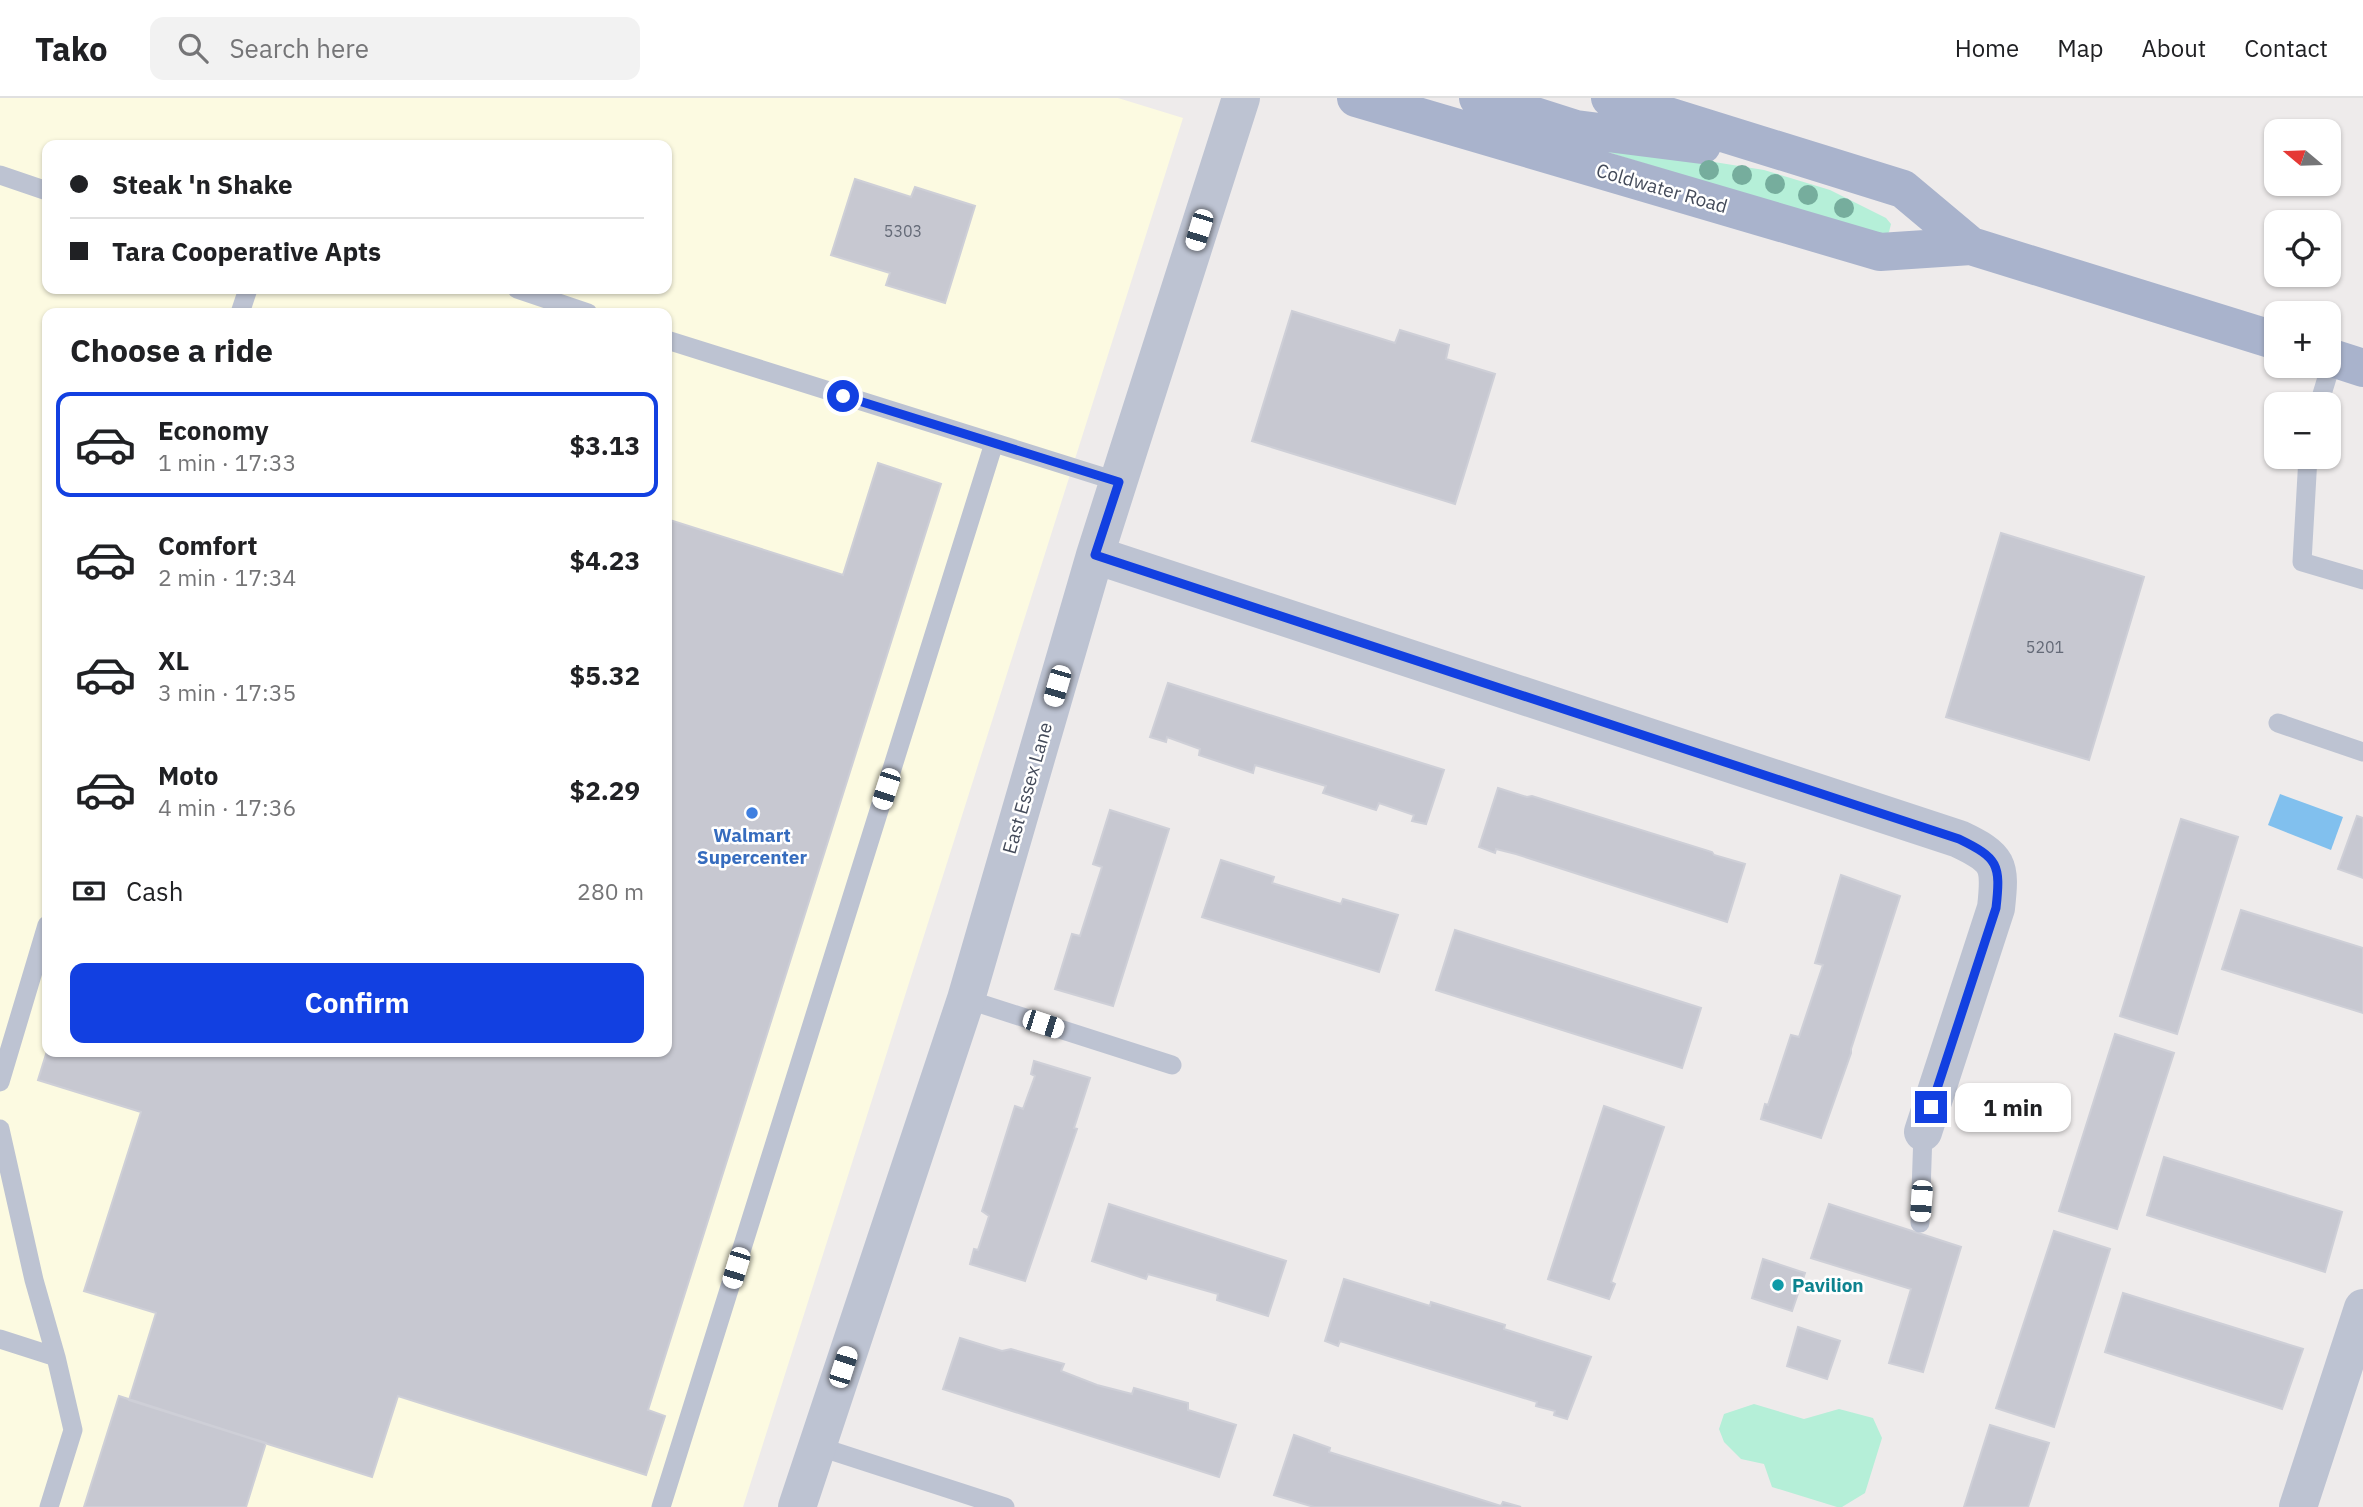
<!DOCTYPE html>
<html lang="en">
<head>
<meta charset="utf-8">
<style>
	body { margin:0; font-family:"IBM Plex Sans",sans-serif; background:#f2f2f2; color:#202124; height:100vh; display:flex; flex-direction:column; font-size:26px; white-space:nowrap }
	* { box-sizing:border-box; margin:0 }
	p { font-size:23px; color:#757577 }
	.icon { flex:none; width:38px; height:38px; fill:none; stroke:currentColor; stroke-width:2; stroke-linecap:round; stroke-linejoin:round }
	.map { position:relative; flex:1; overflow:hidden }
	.side { position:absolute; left:42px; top:210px; width:630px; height:749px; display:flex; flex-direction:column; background:#fff; border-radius:14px; box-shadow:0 2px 5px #0004 }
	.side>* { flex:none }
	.guide { position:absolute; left:42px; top:42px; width:630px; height:154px; border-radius:14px; box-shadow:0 2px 5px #0004; display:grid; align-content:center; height:154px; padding:0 28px; background:#fff }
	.needle { width:46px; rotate:289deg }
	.buttons { position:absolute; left:2264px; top:21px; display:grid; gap:14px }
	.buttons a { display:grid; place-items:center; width:77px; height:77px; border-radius:14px; background:#fff; box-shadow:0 2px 5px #0004; font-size:35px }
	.end { position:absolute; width:32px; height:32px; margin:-16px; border:9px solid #1240e1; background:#fff; box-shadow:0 0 0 4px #fff }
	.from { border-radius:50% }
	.bubble { position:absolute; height:49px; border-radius:14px; background:#fff; box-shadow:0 2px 5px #0004; font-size:23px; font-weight:800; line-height:49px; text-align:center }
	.car { position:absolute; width:21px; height:42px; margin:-21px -10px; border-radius:9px; box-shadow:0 0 5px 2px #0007; background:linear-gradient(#fff 24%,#345 0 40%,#fff 0 76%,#345 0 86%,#fff 0) }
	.guide b { display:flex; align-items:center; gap:24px; height:66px; font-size:26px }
	.guide b+b { border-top:2px solid #e0e0e0 }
	.guide i { width:18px; height:18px; background:#202124 }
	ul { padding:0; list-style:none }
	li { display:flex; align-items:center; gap:21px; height:105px; margin:0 14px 10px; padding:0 14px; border:4px solid transparent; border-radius:14px }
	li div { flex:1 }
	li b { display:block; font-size:26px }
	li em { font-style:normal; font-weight:800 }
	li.current { border-color:#1240e1 }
	li>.icon { width:63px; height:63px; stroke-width:1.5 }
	h2 { padding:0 28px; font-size:32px; line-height:84px }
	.pay { display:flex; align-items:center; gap:18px; height:77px; padding:0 28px; font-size:26px }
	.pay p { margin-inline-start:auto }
	.cta { display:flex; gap:14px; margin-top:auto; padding:14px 28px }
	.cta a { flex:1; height:80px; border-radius:14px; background:#1240e1; color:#fff; font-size:28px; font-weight:800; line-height:80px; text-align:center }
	header { display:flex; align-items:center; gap:42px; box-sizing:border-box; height:98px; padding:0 35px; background:#fff; border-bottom:2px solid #e0e0e0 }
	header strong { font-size:33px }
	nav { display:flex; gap:38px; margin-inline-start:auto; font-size:24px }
	.search { width:490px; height:63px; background:#f2f2f2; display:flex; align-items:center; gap:18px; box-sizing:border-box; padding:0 24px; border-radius:14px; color:#757577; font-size:26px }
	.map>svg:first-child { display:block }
	.commercial { fill:#fcfae1; fill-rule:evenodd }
	.green { fill:#b5efd8 }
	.water { fill:#81c0ee }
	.building { fill:#c7c8d1; stroke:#cecfd7; stroke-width:2 }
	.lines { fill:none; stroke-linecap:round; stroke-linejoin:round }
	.lane { stroke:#bdc3d2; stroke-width:19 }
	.street { stroke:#bdc3d2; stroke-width:38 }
	.primary { stroke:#a9b3cc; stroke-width:38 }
	.tree { fill:#76ad9d }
	.route { stroke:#1240e1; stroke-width:9 }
	.shop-dot { fill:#3f7fe0; stroke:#fff; stroke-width:2.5 }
	.culture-dot { fill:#0f9aa8; stroke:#fff; stroke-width:2.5 }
	.labels { text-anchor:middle; stroke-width:5; stroke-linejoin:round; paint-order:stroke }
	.number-label { font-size:16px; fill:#646a77 }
	.street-label { font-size:19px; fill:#434a59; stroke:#fff }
	.shop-label { font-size:19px; font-weight:bold; fill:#366cbe; stroke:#fff }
	.culture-label { font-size:19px; font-weight:bold; fill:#0d838f; stroke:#fff; text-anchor:start }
</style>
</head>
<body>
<header>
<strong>Tako</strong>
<div class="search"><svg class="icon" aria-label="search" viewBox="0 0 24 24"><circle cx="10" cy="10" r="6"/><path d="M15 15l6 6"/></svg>Search here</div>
<nav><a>Home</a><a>Map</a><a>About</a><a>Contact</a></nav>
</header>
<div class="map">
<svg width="2363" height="1409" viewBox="0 0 2363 1409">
	<rect width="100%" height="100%" fill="#eeebeb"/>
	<!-- commercial -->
	<path class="commercial" d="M 0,0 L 1118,0 L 1183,20 L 743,1409 L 0,1409 ZM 47,47 L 667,47 L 667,191 L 47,191 ZM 47,215 L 667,215 L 667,954 L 47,954 Z"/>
	<!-- green -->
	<path class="green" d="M 1608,47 L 1764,72 L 1830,92 L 1886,120 L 1891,126 L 1889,134 L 1884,139 L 1607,54 Z
		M 1754,1306 L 1804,1321 L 1839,1311 L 1873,1320 L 1882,1340 L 1865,1395 L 1842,1409 L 1837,1409 L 1772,1389 L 1764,1366 L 1741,1361 L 1724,1344 L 1719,1331 L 1724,1316 Z"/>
	<!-- water -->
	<path class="water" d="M 2280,696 L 2343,719 L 2331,752 L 2268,727 Z"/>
	<!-- building -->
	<path class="building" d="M 855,81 L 911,99 L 915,89 L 975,108 L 945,205 L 886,187 L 890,175 L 831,157 Z
		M 1292,213 L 1395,245 L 1400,232 L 1449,247 L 1446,261 L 1495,276 L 1455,406 L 1252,343 Z
		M 878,365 L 941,386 L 648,1312 L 665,1318 L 646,1377 L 398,1298 L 372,1379 L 129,1302 L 156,1215 L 84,1193 L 141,1014 L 38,982 L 47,953 L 667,954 L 667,421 L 843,477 Z
		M 2001,435 L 2144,479 L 2089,662 L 1946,619 Z
		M 1168,585 L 1444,672 L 1426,726 L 1412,723 L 1414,717 L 1379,705 L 1376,712 L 1323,695 L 1326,688 L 1255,667 L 1253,675 L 1199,657 L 1200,651 L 1167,639 L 1166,644 L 1150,639 Z
		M 1498,690 L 1527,699 L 1532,698 L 1712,754 L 1714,757 L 1745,766 L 1727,824 L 1516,756 L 1496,751 L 1495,755 L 1479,749 Z
		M 1110,712 L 1169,731 L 1113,908 L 1055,891 L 1072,836 L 1080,838 L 1102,769 L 1093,766 Z
		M 2357,718 L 2363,720 L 2363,780 L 2338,771 Z
		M 2181,721 L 2238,739 L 2177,936 L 2120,918 Z
		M 1221,762 L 1274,779 L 1272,785 L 1341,806 L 1343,801 L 1398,817 L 1379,874 L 1202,819 Z
		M 1841,777 L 1900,798 L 1851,951 L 1851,955 L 1821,1040 L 1761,1021 L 1765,1006 L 1768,1007 L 1791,937 L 1799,939 L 1823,867 L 1815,865 Z
		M 2241,812 L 2363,850 L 2363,915 L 2222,871 Z
		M 1455,832 L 1701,910 L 1682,970 L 1436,892 Z
		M 2115,936 L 2174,955 L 2117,1131 L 2059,1113 Z
		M 1034,963 L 1090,980 L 1074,1030 L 1077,1031 L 1025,1183 L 970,1166 L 974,1151 L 978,1152 L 989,1118 L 982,1113 L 1015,1008 L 1023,1011 L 1035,978 L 1031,976 Z
		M 1604,1008 L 1664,1029 L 1611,1184 L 1615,1186 L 1609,1201 L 1548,1181 Z
		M 2164,1059 L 2342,1114 L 2325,1174 L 2147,1117 Z
		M 1109,1106 L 1286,1163 L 1268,1218 L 1217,1202 L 1218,1196 L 1148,1176 L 1146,1181 L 1092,1163 Z
		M 1829,1106 L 1961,1149 L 1923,1274 L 1889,1265 L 1911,1191 L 1811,1160 Z
		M 2054,1133 L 2110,1151 L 2054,1329 L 1996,1310 Z
		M 1763,1161 L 1805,1175 L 1792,1213 L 1752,1200 Z
		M 1344,1181 L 1430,1208 L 1431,1204 L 1505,1227 L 1504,1231 L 1591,1259 L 1567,1321 L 1554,1317 L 1555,1313 L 1536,1308 L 1537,1304 L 1340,1243 L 1338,1248 L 1325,1243 Z
		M 2123,1195 L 2303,1251 L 2282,1311 L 2105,1254 Z
		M 1798,1229 L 1840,1243 L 1827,1281 L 1787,1268 Z
		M 960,1240 L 1002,1253 L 1011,1251 L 1064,1266 L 1061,1273 L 1097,1287 L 1132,1296 L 1134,1290 L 1169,1300 L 1188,1305 L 1188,1312 L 1236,1327 L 1219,1379 L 943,1291 Z
		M 119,1298 L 266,1345 L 246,1409 L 84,1409 Z
		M 1990,1327 L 2049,1345 L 2028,1409 L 1964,1409 Z
		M 1294,1337 L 1330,1350 L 1329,1354 L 1501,1408 L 1503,1404 L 1521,1409 L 1314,1409 L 1274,1397 Z"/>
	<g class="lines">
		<!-- lane -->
		<path class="lane" d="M 0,77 L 47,93
			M 517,191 L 588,215
			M 240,215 L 248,191
			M 667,242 L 1119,384
			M 2319,306 L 2333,260
			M 2308,359 L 2302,464 L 2363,482
			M 2278,625 L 2363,654
			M 966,901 L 1172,967
			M 0,984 L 47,827
			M 0,1031 L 34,1182 L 56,1259 L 73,1332 L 49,1409
			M 1920,1125 L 1923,1034
			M 0,1241 L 56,1259
			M 817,1348 L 1005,1409
			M 661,1409 L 994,345"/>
		<!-- street -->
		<path class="street" d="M 1095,457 L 1959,741 C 1999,760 2001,766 1996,810 L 1923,1034
			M 797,1409 L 966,901 L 1095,457 L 1241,0
			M 2298,1409 L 2363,1210"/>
		<!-- primary -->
		<path class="primary" d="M 1356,0 L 1880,154 L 1971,148 L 2277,243
			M 1478,0 L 1576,31 L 1702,47
			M 1610,0 L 1903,91 L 1971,148
			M 2329,259 L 2363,270"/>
	</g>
	<!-- trees -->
	<g class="tree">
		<circle cx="1709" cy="72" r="10"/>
		<circle cx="1742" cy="77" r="10"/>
		<circle cx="1775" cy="86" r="10"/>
		<circle cx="1808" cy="97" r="10"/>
		<circle cx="1844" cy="110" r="10"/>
	</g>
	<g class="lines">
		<!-- route -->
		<path class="route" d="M 843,298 L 1119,384 L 1095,457 L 1959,741 C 1998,760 2001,766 1996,810 L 1931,1009"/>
	</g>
	<!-- markers -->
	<circle class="shop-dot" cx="752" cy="715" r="7"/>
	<circle class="culture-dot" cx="1778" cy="1187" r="7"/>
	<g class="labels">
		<!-- number labels -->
		<g class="number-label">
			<text x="903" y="139">5303</text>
			<text x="2045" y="555">5201</text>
		</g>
		<!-- street labels -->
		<g class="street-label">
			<text transform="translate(1662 90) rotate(16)" y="7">Coldwater Road</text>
			<text transform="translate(1027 690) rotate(-74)" y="7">East Essex Lane</text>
		</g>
		<!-- shop labels -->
		<g class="shop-label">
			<text x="752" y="744">Walmart<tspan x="752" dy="22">Supercenter</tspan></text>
		</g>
		<!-- culture labels -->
		<g class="culture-label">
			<text x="1792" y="1194">Pavilion</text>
		</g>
	</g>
</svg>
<div class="buttons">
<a><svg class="needle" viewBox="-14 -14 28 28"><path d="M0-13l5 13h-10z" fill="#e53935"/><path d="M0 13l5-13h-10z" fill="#757577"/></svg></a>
<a><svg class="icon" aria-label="locate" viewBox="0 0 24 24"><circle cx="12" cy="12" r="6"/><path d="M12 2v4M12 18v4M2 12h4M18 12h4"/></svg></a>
<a>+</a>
<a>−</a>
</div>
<i class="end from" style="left:843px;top:298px"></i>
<i class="end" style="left:1931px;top:1009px"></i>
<div class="bubble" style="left:1955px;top:985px;width:116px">1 min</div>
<i class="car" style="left:1199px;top:132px;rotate:197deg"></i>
<i class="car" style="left:1057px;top:588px;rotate:196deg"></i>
<i class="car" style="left:886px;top:691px;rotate:198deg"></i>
<i class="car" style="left:1043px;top:926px;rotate:108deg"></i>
<i class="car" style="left:1921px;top:1103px;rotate:184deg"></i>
<i class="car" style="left:736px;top:1170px;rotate:197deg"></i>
<i class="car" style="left:843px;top:1269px;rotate:18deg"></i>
<div class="guide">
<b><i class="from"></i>Steak 'n Shake</b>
<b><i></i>Tara Cooperative Apts</b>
</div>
<section class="side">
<h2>Choose a ride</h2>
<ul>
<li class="current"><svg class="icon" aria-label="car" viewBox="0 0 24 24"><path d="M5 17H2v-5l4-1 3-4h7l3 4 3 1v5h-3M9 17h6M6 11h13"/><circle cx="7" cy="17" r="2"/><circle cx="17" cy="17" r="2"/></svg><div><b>Economy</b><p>1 min · 17:33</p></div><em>$3.13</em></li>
<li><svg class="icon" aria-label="car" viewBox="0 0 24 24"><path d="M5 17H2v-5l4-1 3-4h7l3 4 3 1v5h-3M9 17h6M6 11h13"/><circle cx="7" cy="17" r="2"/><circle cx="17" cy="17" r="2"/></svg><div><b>Comfort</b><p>2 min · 17:34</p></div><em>$4.23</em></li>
<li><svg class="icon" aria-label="car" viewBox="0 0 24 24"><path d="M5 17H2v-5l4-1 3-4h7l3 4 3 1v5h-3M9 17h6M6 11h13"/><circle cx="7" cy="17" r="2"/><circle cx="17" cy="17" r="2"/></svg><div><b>XL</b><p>3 min · 17:35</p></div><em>$5.32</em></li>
<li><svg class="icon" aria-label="car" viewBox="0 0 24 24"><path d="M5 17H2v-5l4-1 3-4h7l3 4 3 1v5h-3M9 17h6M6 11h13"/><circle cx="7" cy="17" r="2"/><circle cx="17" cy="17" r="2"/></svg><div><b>Moto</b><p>4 min · 17:36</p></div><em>$2.29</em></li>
</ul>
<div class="pay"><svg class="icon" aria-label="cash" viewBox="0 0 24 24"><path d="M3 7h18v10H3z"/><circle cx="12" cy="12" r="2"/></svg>Cash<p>280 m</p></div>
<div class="cta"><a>Confirm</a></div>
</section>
</div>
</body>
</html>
